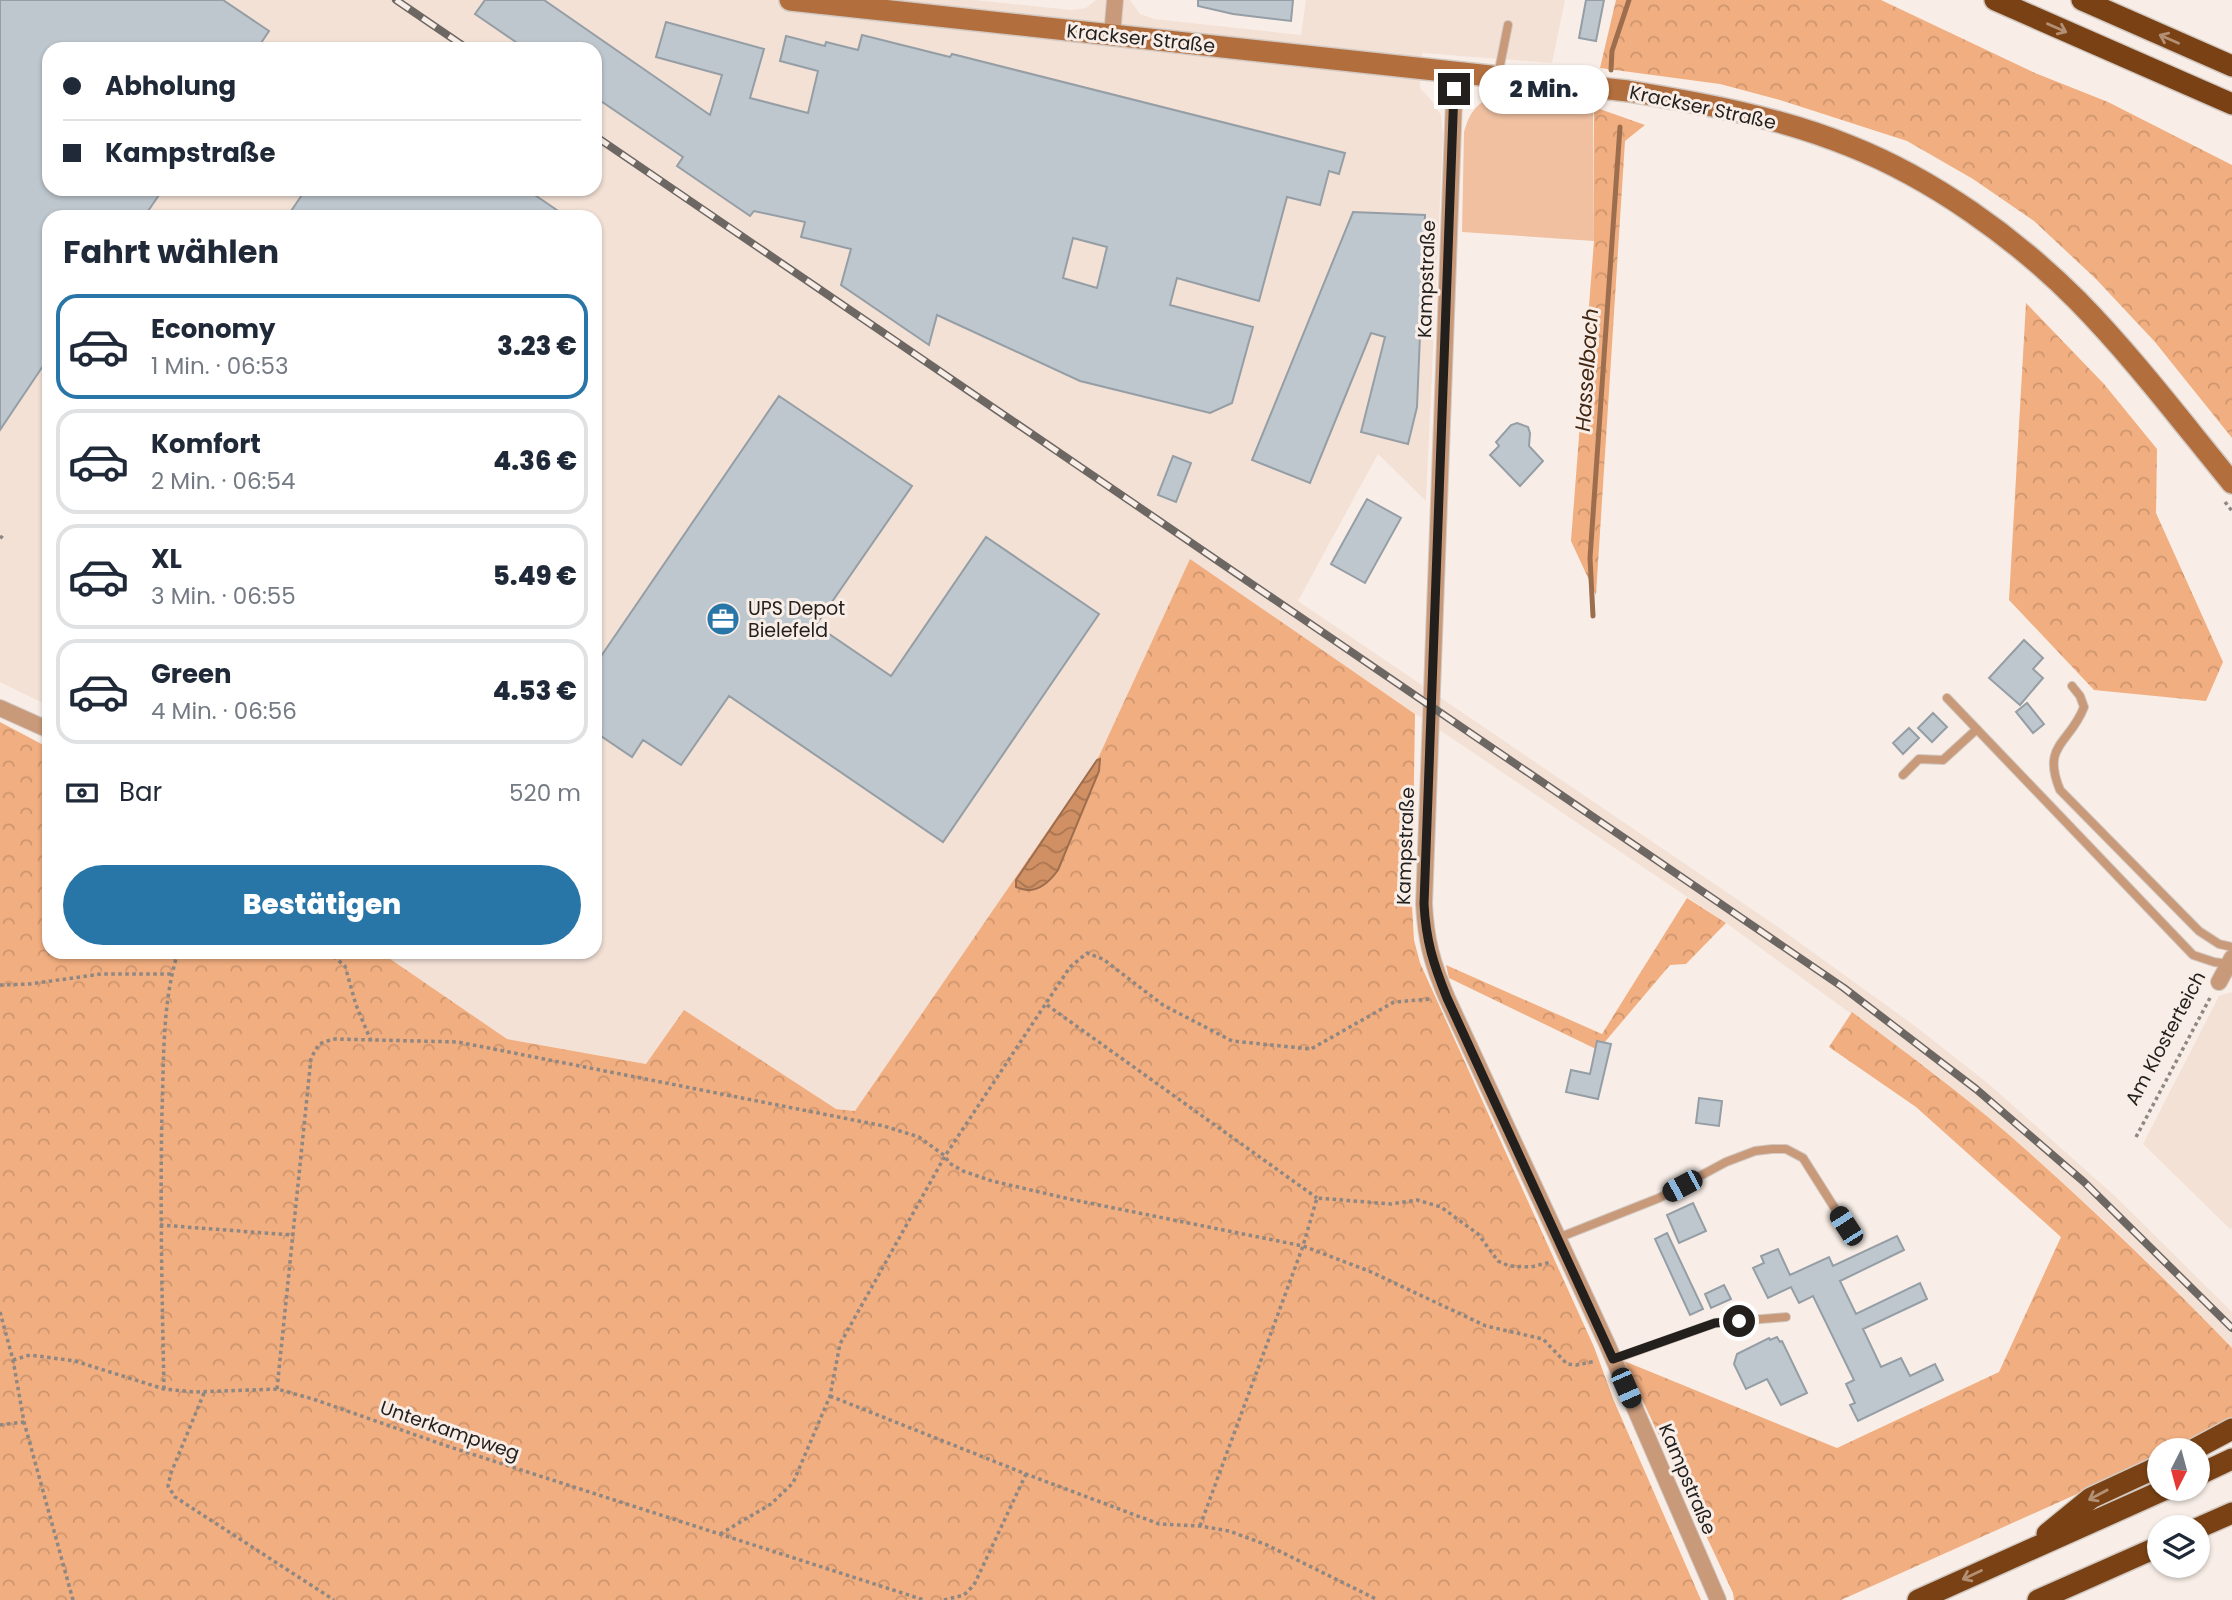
<!DOCTYPE html>
<html lang="de">
<head>
<meta charset="utf-8">
<style>
	body { margin:0; font-family:Poppins,sans-serif; background:#f2f2f3; color:#1f2937; height:100vh; display:flex; flex-direction:column; font-size:26px; white-space:nowrap }
	* { box-sizing:border-box; margin:0 }
	p { font-size:23px; color:#747a83 }
	.icon { flex:none; width:38px; height:38px; fill:none; stroke:currentColor; stroke-width:2; stroke-linecap:round; stroke-linejoin:round }
	.map { position:relative; flex:1; overflow:hidden }
	.drawer { position:absolute; left:42px; top:210px; width:560px; height:749px; display:flex; flex-direction:column; background:#fff; border-radius:21px; box-shadow:0 2px 5px #0004 }
	.drawer>* { flex:none }
	.banner { position:absolute; left:42px; top:42px; width:560px; height:154px; border-radius:21px; box-shadow:0 2px 5px #0004; display:grid; align-content:center; height:154px; padding:0 21px; background:#fff }
	.needle { width:46px; rotate:186deg }
	.buttons { position:absolute; left:2147px; top:1438px; display:grid; gap:14px }
	.buttons a { display:grid; place-items:center; width:63px; height:63px; border-radius:50%; background:#fff; box-shadow:0 2px 5px #0004; font-size:35px }
	.end { position:absolute; width:32px; height:32px; margin:-16px; border:9px solid #231f1d; background:#fff; box-shadow:0 0 0 4px #fff }
	.from { border-radius:50% }
	.bubble { position:absolute; height:49px; border-radius:24px; background:#fff; box-shadow:0 2px 5px #0004; font-size:23px; font-weight:800; line-height:49px; text-align:center }
	.car { position:absolute; width:21px; height:42px; margin:-21px -10px; border-radius:9px; box-shadow:0 0 5px 2px #0007; background:linear-gradient(#222 24%,#8ab4d8 0 40%,#222 0 76%,#8ab4d8 0 86%,#222 0) }
	.banner b { display:flex; align-items:center; gap:24px; height:66px; font-size:26px }
	.banner b+b { border-top:2px solid #e0e1e3 }
	.banner i { width:18px; height:18px; background:#1f2937 }
	ul { padding:0; list-style:none }
	li { display:flex; align-items:center; gap:21px; height:105px; margin:0 14px 10px; padding:0 7px; border:4px solid #e0e1e3; border-radius:21px }
	li div { flex:1 }
	li b { display:block; font-size:26px }
	li em { font-style:normal; font-weight:800 }
	li.active { border-color:#2875a8 }
	li>.icon { width:63px; height:63px; stroke-width:1.5 }
	h2 { padding:0 21px; font-size:32px; line-height:84px }
	.pay { display:flex; align-items:center; gap:18px; height:77px; padding:0 21px; font-size:26px }
	.pay p { margin-inline-start:auto }
	.cta { display:flex; gap:14px; margin-top:auto; padding:14px 21px }
	.cta a { flex:1; height:80px; border-radius:42px; background:#2875a8; color:#fff; font-size:28px; font-weight:800; line-height:80px; text-align:center }
	.map>svg:first-child { display:block }
	.built { fill:#f3e1d6; fill-rule:evenodd }
	.green { fill:#f0c0a1 }
	.forest { fill:url(#forest-crowns) }
	.water { fill:url(#water-waves); stroke:#9d6e4e; stroke-width:2 }
	.lines { fill:none; stroke-linecap:round; stroke-linejoin:round }
	.stream { stroke:#9d6e4e; stroke-width:5 }
	.building { fill:#bec7ce; stroke:#959ea5; stroke-width:2; fill-rule:evenodd }
	.lane-casing { stroke:#d2c9c3; stroke-width:10 }
	.street-casing { stroke:#d2c9c3; stroke-width:18 }
	.secondary-casing { stroke:#d2c9c3; stroke-width:24 }
	.highway-casing { stroke:#d2c9c3; stroke-width:24 }
	.path { stroke:#8e8782; stroke-width:3.5; stroke-dasharray:3.5 3.5; stroke-linecap:butt }
	.lane { stroke:#c99a7a; stroke-width:8 }
	.street { stroke:#c99a7a; stroke-width:16 }
	.secondary { stroke:#b36e3d; stroke-width:21 }
	.highway { stroke:#7a4214; stroke-width:21 }
	.rail-casing { stroke:#6d6763; stroke-width:8 }
	.rail { stroke:#f8eee7; stroke-width:5; stroke-dasharray:16; stroke-linecap:butt }
	.oneway { stroke:#b38f73 }
	.route { stroke:#231f1d; stroke-width:9 }
	.labels { text-anchor:middle; stroke-width:6; stroke-linejoin:round; paint-order:stroke }
	.street-label { font-size:19px; fill:#231f1d; stroke:#f8eee7 }
	.poi-label { font-size:19px; fill:#231f1d; stroke:#f8eee7; text-anchor:start }
	.water-label { font-size:21px; font-style:italic; fill:#412612; stroke:#f8eee7 }
</style>
</head>
<body>
<div class="map">
<svg width="2232" height="1600" viewBox="0 0 2232 1600">
	<defs>
		<pattern id="forest-crowns" width="20" height="18" patternUnits="userSpaceOnUse" patternTransform="scale(1.75)"><rect width="20" height="18" fill="#f1ae80"/><path d="M2 6a3 3 0 1 1 6 0M12 15a3 3 0 1 1 6 0" fill="none" stroke="#ce956e"/></pattern>
		<pattern id="water-waves" width="16" height="10" patternUnits="userSpaceOnUse" patternTransform="scale(1.75)"><rect width="16" height="10" fill="#d19063"/><path d="M0 5q4-4 8 0t8 0" fill="none" stroke="#a97551"/></pattern>
	</defs>
	<rect width="100%" height="100%" fill="#f8eee7"/>
	<!-- built -->
	<path class="built" d="M 0,0 L 975,0 L 1072,10 L 1086,8 L 1096,0 L 1130,0 L 1140,14 L 1154,19 L 1301,35 L 1306,0 L 1565,0 L 1552,63 L 1422,53 L 1420,88 L 1431,100 L 1441,115 L 1443,135 L 1426,501 L 1378,454 L 1298,601 L 1778,927 L 1915,1026 L 1990,1085 L 2117,1198 L 2232,1312 L 2232,1348 L 2170,1284 L 2104,1220 L 2006,1133 L 1930,1071 L 1726,923 L 1285,626 L 1190,560 L 1099,756 L 856,1111 L 837,1109 L 646,1064 L 507,1039 L 380,952 L 595,952 L 595,217 L 49,217 L 49,706 L 0,682 ZM 49,49 L 595,49 L 595,189 L 49,189 Z
		M 2232,992 L 2232,1228 L 2230,1229 L 2143,1144 L 2219,996 Z"/>
	<!-- green -->
	<path class="green" d="M 1492,96 L 1593,107 L 1594,241 L 1462,232 L 1464,132 C 1469,114 1475,105 1492,96 Z"/>
	<!-- forest -->
	<path class="forest" d="M 1616,0 L 1881,0 L 2035,73 L 2108,102 L 2232,165 L 2232,438 L 2155,342 L 2096,279 L 2034,221 L 1973,179 L 1907,141 L 1780,100 L 1720,84 L 1600,68 Z
		M 1594,107 L 1645,125 L 1625,141 L 1596,595 L 1571,541 L 1594,241 Z
		M 2026,303 L 2104,384 L 2157,449 L 2156,513 L 2223,662 L 2206,701 L 2094,690 L 2009,600 Z
		M 1190,559 L 1415,714 L 1412,905 L 1414,940 L 1420,963 L 1594,1347 L 1614,1401 L 1701,1600 L 0,1600 L 0,722 L 49,748 L 49,952 L 380,952 L 507,1039 L 646,1064 L 684,1010 L 836,1109 L 855,1111 L 1099,756 Z
		M 1687,898 L 1726,923 L 1686,964 L 1670,965 L 1598,1050 L 1449,978 L 1446,965 L 1602,1034 Z
		M 1852,1012 C 1905,1052 1958,1091 2008,1134 C 2086,1202 2160,1273 2232,1348 L 2232,1417 L 2171,1451 L 2160,1451 L 2159,1457 L 2155,1459 L 1841,1600 L 1734,1600 L 1733,1593 L 1624,1361 L 1837,1448 L 1999,1372 L 2061,1237 L 1916,1107 L 1829,1047 Z"/>
	<!-- water -->
	<path class="water" d="M 1100,759 L 1099,771 L 1058,870 C 1048,884 1034,896 1016,887 L 1016,880 L 1097,760 Z"/>
	<g class="lines">
		<!-- stream -->
		<path class="stream" d="M 1611,70 L 1612,51 L 1629,0
			M 1593,616 L 1590,558 L 1620,127"/>
	</g>
	<!-- building -->
	<path class="building" d="M 0,0 L 223,0 L 269,31 L 257,49 L 49,49 L 49,189 L 163,189 L 144,217 L 49,217 L 49,357 L 0,430 Z
		M 485,0 L 544,0 L 710,115 L 722,75 L 656,57 L 666,22 L 764,49 L 750,98 L 808,113 L 818,71 L 780,61 L 786,36 L 825,46 L 826,42 L 858,50 L 862,35 L 950,57 L 952,54 L 1345,153 L 1339,174 L 1329,171 L 1320,205 L 1287,197 L 1259,301 L 1177,278 L 1170,305 L 1253,327 L 1232,403 L 1210,413 L 1080,381 L 937,315 L 929,345 L 841,285 L 851,249 L 801,237 L 805,222 L 754,211 L 750,216 L 677,166 L 683,157 L 595,97 L 595,49 L 526,49 L 475,14 ZM 1073,238 L 1107,247 L 1097,288 L 1063,278 Z
		M 1198,0 L 1293,0 L 1291,21 L 1233,14 L 1198,6 Z
		M 1586,0 L 1604,0 L 1596,41 L 1579,38 Z
		M 306,189 L 526,189 L 567,217 L 287,217 Z
		M 1353,212 L 1425,215 L 1417,407 L 1408,444 L 1361,432 L 1385,337 L 1371,333 L 1310,483 L 1252,460 Z
		M 779,396 L 912,486 L 816,625 L 891,676 L 986,537 L 1099,614 L 943,842 L 729,696 L 681,765 L 643,740 L 632,757 L 595,732 L 595,665 Z
		M 1517,423 L 1528,427 L 1530,433 L 1529,446 L 1543,461 L 1520,486 L 1490,455 L 1499,446 L 1496,442 L 1511,425 Z
		M 1173,456 L 1191,463 L 1176,502 L 1158,495 Z
		M 1367,499 L 1401,518 L 1365,583 L 1331,564 Z
		M 2024,640 L 2043,658 L 2033,669 L 2043,678 L 2020,705 L 1989,678 Z
		M 2027,703 L 2044,724 L 2033,733 L 2016,712 Z
		M 1933,713 L 1947,727 L 1932,742 L 1918,728 Z
		M 1909,728 L 1919,738 L 1903,754 L 1893,743 Z
		M 1597,1041 L 1611,1044 L 1598,1099 L 1566,1092 L 1571,1070 L 1590,1074 Z
		M 1699,1098 L 1722,1101 L 1719,1126 L 1696,1123 Z
		M 1693,1203 L 1706,1231 L 1679,1243 L 1667,1215 Z
		M 1667,1233 L 1703,1309 L 1690,1315 L 1655,1239 Z
		M 1897,1236 L 1904,1250 L 1840,1281 L 1856,1314 L 1920,1283 L 1927,1299 L 1863,1329 L 1881,1367 L 1901,1358 L 1910,1376 L 1935,1364 L 1943,1380 L 1858,1421 L 1850,1405 L 1855,1403 L 1846,1384 L 1854,1380 L 1813,1296 L 1799,1303 L 1791,1287 L 1768,1298 L 1753,1268 L 1764,1263 L 1761,1256 L 1778,1249 L 1790,1275 L 1829,1257 L 1833,1266 Z
		M 1724,1285 L 1731,1299 L 1711,1308 L 1705,1294 Z
		M 1777,1337 L 1780,1342 L 1782,1341 L 1807,1393 L 1781,1405 L 1767,1379 L 1746,1389 L 1734,1364 L 1737,1354 L 1769,1338 L 1770,1340 Z"/>
	<g class="lines">
		<defs>
			<path id="lane" d="M 1498,75 L 1508,25
				M 2072,686 L 2080,696 L 2084,707 C 2070,744 2041,744 2060,790 L 2199,931 L 2219,944 L 2232,947
				M 1947,698 L 2193,955 L 2214,962 L 2228,964
				M 1903,775 L 1919,759 L 1943,760 L 1977,729
				M 1558,1238 L 1659,1198 L 1726,1162 L 1755,1151 L 1772,1149 L 1786,1149 L 1803,1158 L 1846,1226
				M 1614,1359 L 1715,1323 L 1786,1317"/>
			<path id="street" d="M 1112,35 L 1115,0
				M 1455,74 L 1424,904 C 1426,941 1432,963 1447,998 L 1607,1344 L 1718,1600
				M 0,708 L 49,730
				M 2219,982 L 2232,958"/>
			<path id="secondary" d="M 790,0 L 1628,91 C 1702,103 1779,117 1850,146 C 1933,179 2014,237 2077,300 C 2133,357 2182,422 2232,483"/>
			<path id="highway" d="M 1995,0 L 2232,104
				M 2082,0 L 2232,66
				M 2191,1451 L 2232,1429
				M 2198,1475 L 2232,1459
				M 2198,1528 L 2232,1513
				M 2047,1534 L 2091,1498 L 2160,1466
				M 1918,1600 L 2166,1489
				M 2038,1600 L 2160,1546"/>
		</defs>
		<!-- lane casing -->
		<use href="#lane" class="lane-casing"/>
		<!-- street casing -->
		<use href="#street" class="street-casing"/>
		<!-- secondary casing -->
		<use href="#secondary" class="secondary-casing"/>
		<!-- highway casing -->
		<use href="#highway" class="highway-casing"/>
		<!-- path -->
		<path class="path" d="M 2225,502 L 2232,511
			M 0,536 L 5,540
			M 328,952 L 345,966 L 356,1005 L 371,1041
			M 0,985 L 30,984 L 101,974 L 171,974
			M 1047,1005 L 1317,1198
			M 2136,1137 L 2211,996
			M 160,1225 L 291,1235
			M 0,1312 L 13,1360 L 24,1422 L 73,1600
			M 13,1360 L 30,1355 L 75,1361 L 164,1389 L 194,1392 L 277,1389 L 313,1399 L 447,1446 L 924,1600
			M 164,1389 C 162,1297 160,1204 162,1111 C 164,1058 162,1003 178,952
			M 277,1389 L 311,1058 L 319,1044 L 333,1039 L 458,1042 L 884,1126 L 919,1137 L 945,1156 L 949,1163 L 963,1171 L 992,1181 L 1074,1200 L 1303,1246 L 1369,1271 L 1486,1326 L 1543,1339 L 1567,1364 L 1576,1365 L 1596,1361
			M 204,1393 L 171,1473 L 168,1486 L 175,1497 L 334,1600
			M 830,1396 L 1026,1474 L 1159,1524 L 1200,1526 L 1229,1531 L 1267,1545 L 1378,1600
			M 0,1425 L 24,1422
			M 1200,1526 L 1303,1246 L 1317,1198 L 1391,1204 L 1417,1200 L 1441,1207 L 1478,1234 L 1498,1261 L 1509,1266 L 1531,1267 L 1551,1262
			M 720,1534 L 771,1504 L 793,1483 L 830,1396 L 840,1344 L 945,1156 L 1070,967 L 1087,953 L 1103,959 L 1163,1005 L 1232,1041 L 1311,1049 L 1394,1002 L 1431,999
			M 944,1600 L 964,1595 L 974,1585 L 1026,1474"/>
		<!-- lane -->
		<use href="#lane" class="lane"/>
		<!-- street -->
		<use href="#street" class="street"/>
		<!-- secondary -->
		<use href="#secondary" class="secondary"/>
		<!-- highway -->
		<use href="#highway" class="highway"/>
		<defs>
			<path id="rail" d="M 396,0 L 468,49
				M 595,136 L 1844,988 L 1976,1089 L 2084,1182 L 2232,1328"/>
		</defs>
		<!-- rail casing -->
		<use href="#rail" class="rail-casing"/>
		<!-- rail -->
		<use href="#rail" class="rail"/>
	</g>
	<!-- one-way arrows -->
	<defs><path id="oneway-shaft" d="M-6 0H5M1.5-3L5.5 0L1.5 3" fill="none" stroke-width="1.6" stroke-linecap="round" stroke-linejoin="round" transform="scale(1.75)"/></defs>
	<g class="oneway">
		<use href="#oneway-shaft" transform="translate(2057 28) rotate(24)"/>
		<use href="#oneway-shaft" transform="translate(2169 39) rotate(-156)"/>
		<use href="#oneway-shaft" transform="translate(2098 1495) rotate(152)"/>
		<use href="#oneway-shaft" transform="translate(1972 1575) rotate(155)"/>
	</g>
	<g class="lines">
		<!-- route -->
		<path class="route" d="M 1454,89 L 1424,904 C 1426,941 1433,963 1447,998 L 1613,1359 L 1715,1323 L 1739,1321"/>
	</g>
	<!-- icons -->
	<defs>
		<symbol id="office-disc" viewBox="-11 -11 22 22"><circle r="9.5" fill="#2875a8" stroke="#f8eee7"/><path d="M-6-3h4V-5.5h4V-3h4V5H-6ZM-1-4.5V-3h2v-1.5ZM-6 0V1H6V0Z" fill="#fff"/></symbol>
	</defs>
	<g fill-rule="evenodd">
		<use href="#office-disc" x="704" y="600" width="38" height="38"/>
	</g>
	<g class="labels">
		<!-- street labels -->
		<g class="street-label">
			<text transform="translate(1141 38) rotate(6)" y="7">Krackser Straße</text>
			<text transform="translate(1703 107) rotate(12)" y="7">Krackser Straße</text>
			<text transform="translate(1426 279) rotate(-88)" y="7">Kampstraße</text>
			<text transform="translate(1405 846) rotate(-88)" y="7">Kampstraße</text>
			<text transform="translate(2165 1038) rotate(-62)" y="7">Am Klosterteich</text>
			<text transform="translate(450 1430) rotate(19)" y="7">Unterkampweg</text>
			<text transform="translate(1688 1479) rotate(67)" y="7">Kampstraße</text>
		</g>
		<!-- poi labels -->
		<g class="poi-label">
			<text x="748" y="615">UPS Depot<tspan x="748" dy="22">Bielefeld</tspan></text>
		</g>
		<!-- water labels -->
		<g class="water-label">
			<text transform="translate(1587 370) rotate(-86)" y="7">Hasselbach</text>
		</g>
	</g>
</svg>
<div class="buttons">
<a><svg class="needle" viewBox="-14 -14 28 28"><path d="M0-13l5 13h-10z" fill="#e53935"/><path d="M0 13l5-13h-10z" fill="#747a83"/></svg></a>
<a><svg class="icon" aria-label="layers" viewBox="0 0 24 24"><path d="M12 4l9 5-9 5-9-5zM3 14l9 5 9-5"/></svg></a>
</div>
<i class="end from" style="left:1739px;top:1321px"></i>
<i class="end" style="left:1454px;top:89px"></i>
<div class="bubble" style="left:1479px;top:65px;width:130px">2 Min.</div>
<i class="car" style="left:1682px;top:1186px;rotate:242deg"></i>
<i class="car" style="left:1846px;top:1226px;rotate:327deg"></i>
<i class="car" style="left:1626px;top:1388px;rotate:156deg"></i>
<div class="banner">
<b><i class="from"></i>Abholung</b>
<b><i></i>Kampstraße</b>
</div>
<section class="drawer">
<h2>Fahrt wählen</h2>
<ul>
<li class="active"><svg class="icon" aria-label="car" viewBox="0 0 24 24"><path d="M5 17H2v-5l4-1 3-4h7l3 4 3 1v5h-3M9 17h6M6 11h13"/><circle cx="7" cy="17" r="2"/><circle cx="17" cy="17" r="2"/></svg><div><b>Economy</b><p>1 Min. · 06:53</p></div><em>3.23 €</em></li>
<li><svg class="icon" aria-label="car" viewBox="0 0 24 24"><path d="M5 17H2v-5l4-1 3-4h7l3 4 3 1v5h-3M9 17h6M6 11h13"/><circle cx="7" cy="17" r="2"/><circle cx="17" cy="17" r="2"/></svg><div><b>Komfort</b><p>2 Min. · 06:54</p></div><em>4.36 €</em></li>
<li><svg class="icon" aria-label="car" viewBox="0 0 24 24"><path d="M5 17H2v-5l4-1 3-4h7l3 4 3 1v5h-3M9 17h6M6 11h13"/><circle cx="7" cy="17" r="2"/><circle cx="17" cy="17" r="2"/></svg><div><b>XL</b><p>3 Min. · 06:55</p></div><em>5.49 €</em></li>
<li><svg class="icon" aria-label="car" viewBox="0 0 24 24"><path d="M5 17H2v-5l4-1 3-4h7l3 4 3 1v5h-3M9 17h6M6 11h13"/><circle cx="7" cy="17" r="2"/><circle cx="17" cy="17" r="2"/></svg><div><b>Green</b><p>4 Min. · 06:56</p></div><em>4.53 €</em></li>
</ul>
<div class="pay"><svg class="icon" aria-label="cash" viewBox="0 0 24 24"><path d="M3 7h18v10H3z"/><circle cx="12" cy="12" r="2"/></svg>Bar<p>520 m</p></div>
<div class="cta"><a>Bestätigen</a></div>
</section>
</div>
</body>
</html>
